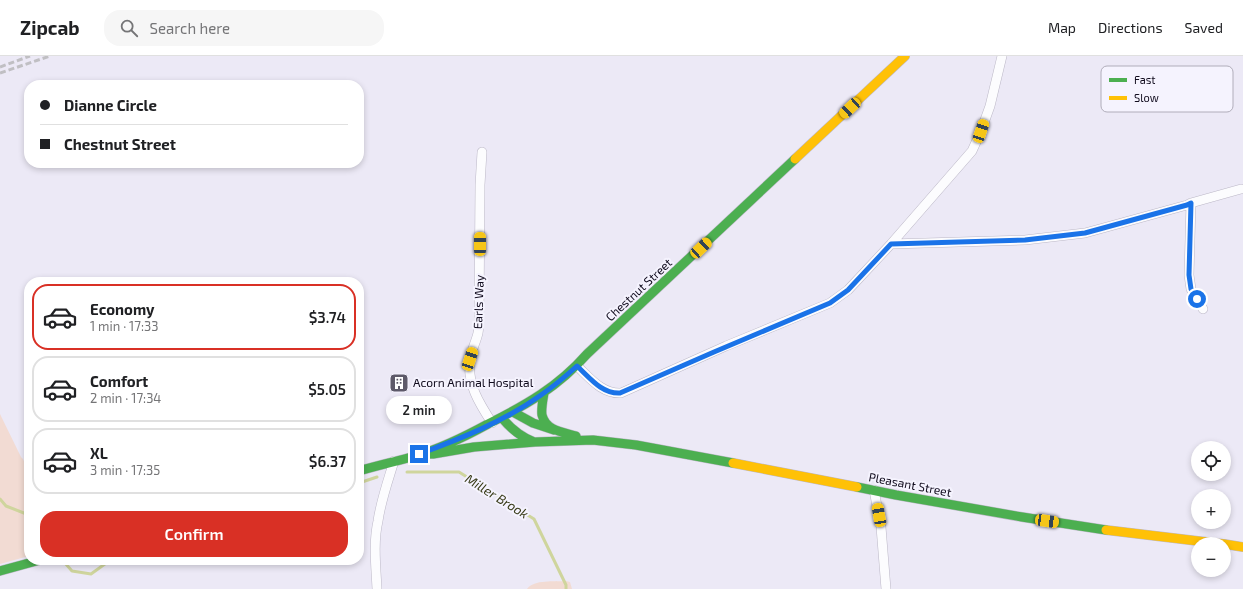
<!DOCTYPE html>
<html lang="en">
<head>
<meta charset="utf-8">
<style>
	body { margin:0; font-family:"Exo 2",sans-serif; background:#f6f6f6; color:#202124; height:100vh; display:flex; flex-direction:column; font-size:15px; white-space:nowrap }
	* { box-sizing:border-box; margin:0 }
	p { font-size:13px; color:#757577 }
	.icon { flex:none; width:22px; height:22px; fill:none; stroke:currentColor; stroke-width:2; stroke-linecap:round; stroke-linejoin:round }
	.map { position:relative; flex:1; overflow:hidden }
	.side { position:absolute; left:24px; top:221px; width:340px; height:288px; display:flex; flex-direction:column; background:#fff; border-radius:16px; box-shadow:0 2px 6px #0003 }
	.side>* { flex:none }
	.guide { position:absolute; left:24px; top:24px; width:340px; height:88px; border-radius:16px; box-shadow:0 2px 6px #0003; display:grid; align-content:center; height:88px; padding:0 16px; background:#fff }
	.controls { position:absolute; left:1191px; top:385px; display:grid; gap:8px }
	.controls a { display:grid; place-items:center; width:40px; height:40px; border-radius:50%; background:#fff; box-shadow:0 2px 6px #0003; font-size:20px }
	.end { position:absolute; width:18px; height:18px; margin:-9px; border:5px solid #1a73e8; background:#fff; box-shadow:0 0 0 2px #fff }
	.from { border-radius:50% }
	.bubble { position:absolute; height:28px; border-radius:14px; background:#fff; box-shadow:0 2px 6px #0003; font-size:13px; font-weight:600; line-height:28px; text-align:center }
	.car { position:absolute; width:12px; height:24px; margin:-12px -6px; border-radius:5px; box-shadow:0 0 3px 1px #0007; background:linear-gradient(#f5c518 24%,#345 0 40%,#f5c518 0 76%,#345 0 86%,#f5c518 0) }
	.guide b { display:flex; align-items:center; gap:14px; height:38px; font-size:15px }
	.guide b+b { border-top:1px solid #e0e0e0 }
	.guide i { width:10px; height:10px; background:#202124 }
	ul { padding:7px 0 0; list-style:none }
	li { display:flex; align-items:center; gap:12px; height:66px; margin:0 8px 6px; padding:0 8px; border:2px solid #e0e0e0; border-radius:16px }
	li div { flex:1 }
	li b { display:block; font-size:15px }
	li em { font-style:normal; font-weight:600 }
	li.on { border-color:#d93025 }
	li>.icon { width:36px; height:36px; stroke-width:1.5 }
	.action { display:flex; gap:8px; margin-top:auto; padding:8px 16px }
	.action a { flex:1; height:46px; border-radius:16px; background:#d93025; color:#fff; font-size:16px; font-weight:600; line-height:46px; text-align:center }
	header { display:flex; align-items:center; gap:24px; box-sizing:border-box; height:56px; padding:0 20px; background:#fff; border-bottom:1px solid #e0e0e0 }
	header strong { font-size:19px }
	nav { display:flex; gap:22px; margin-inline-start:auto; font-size:14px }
	.search { width:280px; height:36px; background:#f6f6f6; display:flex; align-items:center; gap:10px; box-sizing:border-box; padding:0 14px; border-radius:16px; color:#757577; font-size:15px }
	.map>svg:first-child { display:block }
	.green { fill:#f2dbd3 }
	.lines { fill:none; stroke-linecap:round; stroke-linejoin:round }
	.stream { stroke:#cfd59d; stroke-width:3 }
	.street-casing { stroke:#bcb8c7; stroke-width:10 }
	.fast-casing { stroke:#bcb8c7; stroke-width:10 }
	.slow-casing { stroke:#bcb8c7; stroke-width:10 }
	.street { stroke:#fcfcfe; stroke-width:9 }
	.fast { stroke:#4caf50; stroke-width:9 }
	.slow { stroke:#ffc107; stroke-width:9 }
	.rail { stroke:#c0bfc3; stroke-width:3; stroke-dasharray:6 3; stroke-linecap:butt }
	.route { stroke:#1a73e8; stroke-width:5 }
	.labels { text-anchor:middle; stroke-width:4; stroke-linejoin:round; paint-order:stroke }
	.street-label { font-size:12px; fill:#100b1d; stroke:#f5f3fe }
	.poi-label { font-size:12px; fill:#100b1d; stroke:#f5f3fe; text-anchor:start }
	.water-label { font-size:13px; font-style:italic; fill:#383b17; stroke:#f5f3fe }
	.key { fill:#f5f3fe; stroke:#b0adba; stroke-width:1 }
	.key-label { font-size:11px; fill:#100b1d }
</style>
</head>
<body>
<header>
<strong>Zipcab</strong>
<div class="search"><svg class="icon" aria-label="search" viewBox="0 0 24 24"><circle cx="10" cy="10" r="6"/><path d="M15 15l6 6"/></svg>Search here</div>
<nav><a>Map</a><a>Directions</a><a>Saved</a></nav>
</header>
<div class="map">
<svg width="1243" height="533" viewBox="0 0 1243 533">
	<rect width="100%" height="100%" fill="#ece9f6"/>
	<!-- green -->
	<path class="green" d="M 0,358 L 21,401 L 23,403 L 29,418 L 29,500 L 0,508 Z
		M 566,525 L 570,526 L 572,533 L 527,533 C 534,523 555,526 566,525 Z"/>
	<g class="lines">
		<!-- stream -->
		<path class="stream" d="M 407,416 L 459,416 L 534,463 L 566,529 L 566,533
			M 359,427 L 377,421
			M 0,443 L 6,450 L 29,459
			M 65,507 L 72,515 L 91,518 L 109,505 L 113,504"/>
		<defs>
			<path id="street" d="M 482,96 L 480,129 L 479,262 C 479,267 479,272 478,277 C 476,286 471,295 470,304 C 467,328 479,347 492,367
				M 1191,147 L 1189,219 L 1191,233 L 1203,253
				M 891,188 L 1025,184 L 1085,177 L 1187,149 L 1191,147 L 1241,133
				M 577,310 C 590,322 602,338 621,337 L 726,290 L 830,247 L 848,234 L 891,188 L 972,95 L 981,75 L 990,50 L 1002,0
				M 874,434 L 881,471 L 886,533
				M 377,533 C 376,511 373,487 378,465 C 381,444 388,425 394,405"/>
			<path id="fast" d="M 544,337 C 543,343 541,353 542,359 C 546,375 563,376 576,380
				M 513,356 L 533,367 L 554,374
				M 502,362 C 511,373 521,381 534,386
				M 419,398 L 433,398 L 474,391 L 535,386 L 593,384 L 636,389 L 733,407
				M 359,415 C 379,409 399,405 418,399 C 442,392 466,380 488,368 C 526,349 558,331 587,298 L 795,103
				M 857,431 L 896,439 L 1022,461 L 1106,474
				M 0,515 L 40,504"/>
			<path id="slow" d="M 795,103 L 905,0
				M 733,407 L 857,431
				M 1106,474 L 1223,488
				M 1224,488 L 1243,491"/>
		</defs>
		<!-- street casing -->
		<use href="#street" class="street-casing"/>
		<!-- fast casing -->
		<use href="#fast" class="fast-casing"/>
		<!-- slow casing -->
		<use href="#slow" class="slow-casing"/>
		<!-- street -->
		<use href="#street" class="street"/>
		<!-- fast -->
		<use href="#fast" class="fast"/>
		<!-- slow -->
		<use href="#slow" class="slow"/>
		<!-- rail -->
		<path class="rail" d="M 0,11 L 30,0
			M 0,17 L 50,0"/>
	</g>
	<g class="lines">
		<!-- route -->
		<path class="route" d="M 419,398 C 460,383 505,365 541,339 C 554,330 566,320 577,310 C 590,322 602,338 620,337 L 714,296 L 830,247 L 848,234 L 891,188 L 1025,184 L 1085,177 L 1187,149 L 1191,147 L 1189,219 L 1191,233 L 1197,243"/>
	</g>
	<!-- icons -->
	<defs>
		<symbol id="building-square" viewBox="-11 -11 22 22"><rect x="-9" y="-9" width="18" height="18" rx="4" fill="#5d5969" stroke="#f5f3fe"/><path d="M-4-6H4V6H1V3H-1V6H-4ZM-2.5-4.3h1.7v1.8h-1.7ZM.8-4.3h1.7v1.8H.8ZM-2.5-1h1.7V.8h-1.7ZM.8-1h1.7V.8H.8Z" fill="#fff"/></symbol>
	</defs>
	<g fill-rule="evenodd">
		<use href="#building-square" x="388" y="316" width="22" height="22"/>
	</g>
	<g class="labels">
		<!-- street labels -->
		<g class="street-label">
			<text transform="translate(639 234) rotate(-43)" y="4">Chestnut Street</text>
			<text transform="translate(479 246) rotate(-88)" y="4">Earls Way</text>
			<text transform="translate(910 429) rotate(11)" y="4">Pleasant Street</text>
		</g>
		<!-- poi labels -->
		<g class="poi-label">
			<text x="413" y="331">Acorn Animal Hospital</text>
		</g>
		<!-- water labels -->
		<g class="water-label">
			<text transform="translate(497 440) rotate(32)" y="5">Miller Brook</text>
		</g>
	</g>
	<!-- legend -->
	<rect x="1101" y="10" width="132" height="46" rx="6" class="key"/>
	<rect x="1109" y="22" width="18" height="4" fill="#4caf50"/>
	<rect x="1109" y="40" width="18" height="4" fill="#ffc107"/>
	<g class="key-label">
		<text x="1134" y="28">Fast</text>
		<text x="1134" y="46">Slow</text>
	</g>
</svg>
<div class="controls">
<a><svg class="icon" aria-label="locate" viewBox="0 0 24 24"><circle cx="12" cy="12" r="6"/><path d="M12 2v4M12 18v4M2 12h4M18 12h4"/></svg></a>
<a>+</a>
<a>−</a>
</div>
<i class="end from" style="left:1197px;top:243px"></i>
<i class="end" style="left:419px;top:398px"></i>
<div class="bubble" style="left:386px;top:340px;width:66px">2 min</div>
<i class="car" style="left:850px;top:52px;rotate:227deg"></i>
<i class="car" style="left:981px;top:75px;rotate:19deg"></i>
<i class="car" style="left:480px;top:188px;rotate:0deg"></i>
<i class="car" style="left:701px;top:192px;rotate:47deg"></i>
<i class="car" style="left:470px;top:303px;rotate:18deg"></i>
<i class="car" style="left:879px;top:459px;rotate:350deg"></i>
<i class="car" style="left:1047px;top:465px;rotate:98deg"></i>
<div class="guide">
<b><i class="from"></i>Dianne Circle</b>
<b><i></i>Chestnut Street</b>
</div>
<section class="side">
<ul>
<li class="on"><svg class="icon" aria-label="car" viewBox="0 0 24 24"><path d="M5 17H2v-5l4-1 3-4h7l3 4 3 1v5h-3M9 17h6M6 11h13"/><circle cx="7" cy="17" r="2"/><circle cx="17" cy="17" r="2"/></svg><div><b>Economy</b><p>1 min · 17:33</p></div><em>$3.74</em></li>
<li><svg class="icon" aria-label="car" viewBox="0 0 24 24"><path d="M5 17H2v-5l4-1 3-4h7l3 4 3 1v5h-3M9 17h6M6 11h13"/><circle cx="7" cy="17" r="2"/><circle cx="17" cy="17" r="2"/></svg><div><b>Comfort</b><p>2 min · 17:34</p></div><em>$5.05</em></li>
<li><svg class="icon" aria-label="car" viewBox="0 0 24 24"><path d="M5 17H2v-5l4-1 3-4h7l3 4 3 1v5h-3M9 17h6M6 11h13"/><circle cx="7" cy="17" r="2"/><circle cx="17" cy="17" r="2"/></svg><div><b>XL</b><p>3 min · 17:35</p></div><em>$6.37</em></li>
</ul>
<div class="action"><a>Confirm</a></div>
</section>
</div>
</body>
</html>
